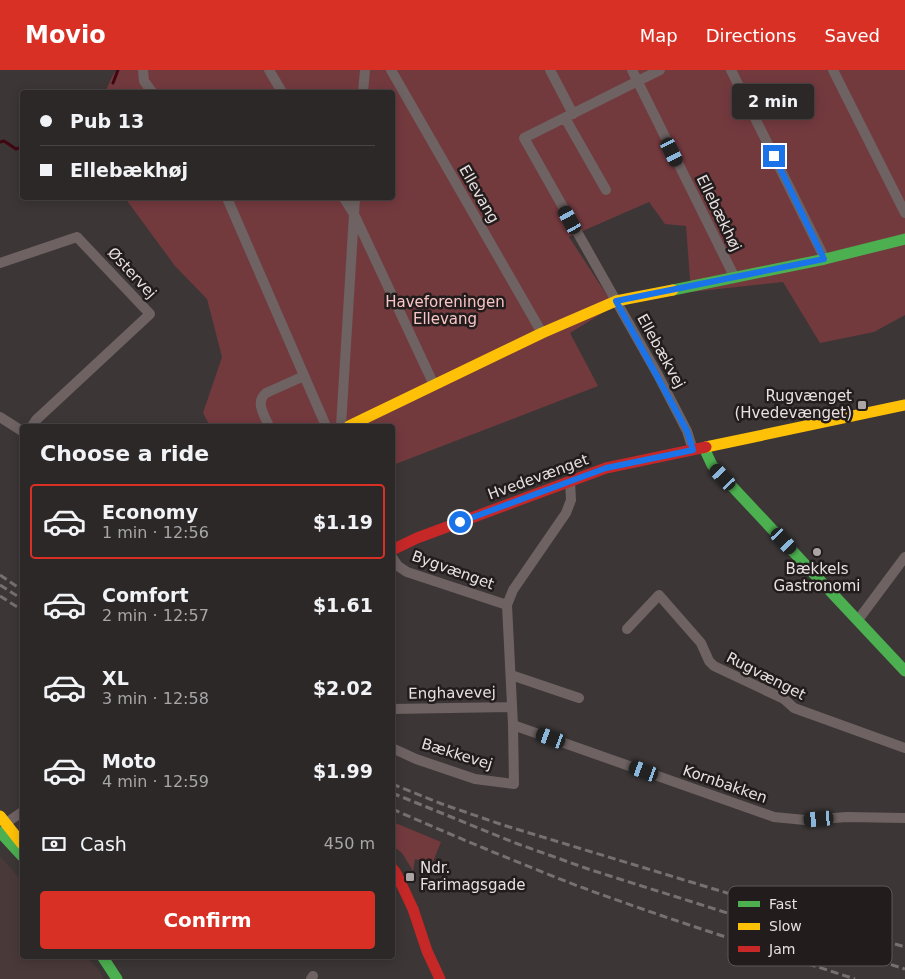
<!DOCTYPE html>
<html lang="en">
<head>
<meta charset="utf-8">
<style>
	body { margin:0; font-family:"DejaVu Sans",sans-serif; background:#353030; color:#f1f3f6; height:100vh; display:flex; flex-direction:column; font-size:19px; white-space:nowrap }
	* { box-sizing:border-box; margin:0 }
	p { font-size:16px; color:#a7a6a8 }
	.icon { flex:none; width:28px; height:28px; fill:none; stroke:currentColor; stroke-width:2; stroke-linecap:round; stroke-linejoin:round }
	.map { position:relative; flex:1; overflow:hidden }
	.side { position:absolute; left:20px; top:354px; width:375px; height:535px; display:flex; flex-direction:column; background:#2d2828; border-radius:5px; box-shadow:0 2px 12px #0003,0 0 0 1px #484445 }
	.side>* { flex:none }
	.top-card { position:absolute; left:20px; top:20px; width:375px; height:110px; border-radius:5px; box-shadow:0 2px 12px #0003,0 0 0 1px #484445; display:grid; align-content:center; height:110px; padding:0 20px; background:#2d2828 }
	.end { position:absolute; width:22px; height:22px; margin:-11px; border:6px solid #1a73e8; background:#fff; box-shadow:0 0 0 2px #fff }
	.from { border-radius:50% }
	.bubble { position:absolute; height:35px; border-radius:5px; background:#2d2828; box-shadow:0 2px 12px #0003,0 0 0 1px #484445; font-size:16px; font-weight:600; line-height:35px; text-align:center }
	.car { position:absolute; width:15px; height:30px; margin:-15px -8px; border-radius:6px; box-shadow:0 0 4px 1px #0007; background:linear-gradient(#222 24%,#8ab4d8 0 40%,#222 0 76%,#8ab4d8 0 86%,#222 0) }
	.top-card b { display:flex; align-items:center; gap:18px; height:48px; font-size:19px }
	.top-card b+b { border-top:1px solid #484445 }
	.top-card i { width:12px; height:12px; background:#f1f3f6 }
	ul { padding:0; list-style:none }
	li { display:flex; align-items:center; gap:15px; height:75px; margin:0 10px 8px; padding:0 10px; border:2px solid transparent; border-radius:5px }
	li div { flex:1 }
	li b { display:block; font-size:19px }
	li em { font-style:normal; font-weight:600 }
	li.selected { border-color:#d93025 }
	li>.icon { width:45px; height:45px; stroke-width:1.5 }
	h2 { padding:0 20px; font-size:22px; line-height:60px }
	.pay { display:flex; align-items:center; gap:12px; height:55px; padding:0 20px; font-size:19px }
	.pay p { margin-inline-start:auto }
	.button { display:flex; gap:10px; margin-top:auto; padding:10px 20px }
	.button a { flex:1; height:58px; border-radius:5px; background:#d93025; color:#fff; font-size:20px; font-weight:600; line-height:58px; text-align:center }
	header { display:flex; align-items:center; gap:30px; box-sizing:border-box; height:70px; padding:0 25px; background:#d93025; color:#fff }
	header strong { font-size:24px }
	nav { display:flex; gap:28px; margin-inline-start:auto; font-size:18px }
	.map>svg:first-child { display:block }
	.built { fill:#4a3939 }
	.green { fill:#733a3e }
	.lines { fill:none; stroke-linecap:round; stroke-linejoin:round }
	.stream { stroke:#410711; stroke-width:3 }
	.street { stroke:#6e6262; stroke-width:10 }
	.fast { stroke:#4caf50; stroke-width:11 }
	.slow { stroke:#ffc107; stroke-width:11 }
	.jam { stroke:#c62828; stroke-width:11 }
	.rail { stroke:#786f6f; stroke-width:3; stroke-dasharray:8 4; stroke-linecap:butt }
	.route { stroke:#1a73e8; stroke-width:6 }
	.poi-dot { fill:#aca5a5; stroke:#221c1c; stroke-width:2 }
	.labels { text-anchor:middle; stroke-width:5; stroke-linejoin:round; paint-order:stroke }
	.street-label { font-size:15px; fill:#e9e1e1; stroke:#221c1c }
	.park-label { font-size:15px; fill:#f9c5c6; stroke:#221c1c }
	.poi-label { font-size:15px; fill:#e9e1e1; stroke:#221c1c; text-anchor:end }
	.key { fill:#221c1c; stroke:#5e5757; stroke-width:1 }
	.key-label { font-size:14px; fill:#e9e1e1 }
</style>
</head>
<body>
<header>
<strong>Movio</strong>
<nav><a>Map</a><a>Directions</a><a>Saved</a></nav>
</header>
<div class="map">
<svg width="905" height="909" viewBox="0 0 905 909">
	<rect width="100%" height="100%" fill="#3c3636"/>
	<!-- built -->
	<path class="built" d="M 0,786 L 22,811 L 22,886 L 85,886 L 99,900 L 104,909 L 0,909 Z"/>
	<!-- green -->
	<path class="green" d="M 119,0 L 905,0 L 905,245 L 874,262 L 820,273 L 783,212 L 691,222 L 686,156 L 665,154 L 649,132 L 569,167 L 614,236 L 570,263 L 598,316 L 393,395 L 392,356 L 210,356 L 203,343 L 222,287 L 207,229 L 175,196 L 125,128 L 392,128 L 392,22 L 105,22 L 114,3 Z
		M 393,752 L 441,772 L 432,794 L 415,789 L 413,801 L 402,783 L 393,776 Z"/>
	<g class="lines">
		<!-- stream -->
		<path class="stream" d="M 113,13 L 118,0
			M 0,72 L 4,71 L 16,79 L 22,77"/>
		<!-- street -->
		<path class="street" d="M 143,0 L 144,11 L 152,22
			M 269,0 L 282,22
			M 391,0 L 542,263
			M 550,0 L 573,44
			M 632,0 L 734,206
			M 660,0 L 524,68 L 658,305 L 687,361 L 693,380
			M 731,0 L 825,189
			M 833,0 L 905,143
			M 363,22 L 365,0
			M 565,48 L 606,120
			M 227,128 L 326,356
			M 344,128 L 354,144 L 434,315
			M 0,193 L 77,167 L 150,244 L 36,350 L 32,356
			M 0,347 L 22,361
			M 269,356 C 264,345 255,332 266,323 L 304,306
			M 341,356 L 355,128
			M 392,487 L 398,496 L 407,502 L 507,535
			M 858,550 L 905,487
			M 627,559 L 659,525 L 701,573 L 709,591 L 714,596 L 784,629 L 794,638 L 905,678
			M 511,605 L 579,628
			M 392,639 L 512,637
			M 513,655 L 774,747 L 805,750 L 847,747 L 905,748
			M 392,678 L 416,689 L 475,709 L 514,714 L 513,655 L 507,535 L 513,520 L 566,443 L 571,430 L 570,411
			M 6,753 L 22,742
			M 311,909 L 313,906"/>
		<!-- fast -->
		<path class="fast" d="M 673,220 L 825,189 L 905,169
			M 704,378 L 712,395 L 905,601
			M 0,762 L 22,786
			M 102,886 L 117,909"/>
		<!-- slow -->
		<path class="slow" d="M 349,356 L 542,263 L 616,231 L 673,220
			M 706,377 L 905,335
			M 0,746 L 22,774"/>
		<!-- jam -->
		<path class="jam" d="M 392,480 L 417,468 L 606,398 L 706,377
			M 392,798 L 396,803 L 413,839 L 427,881 L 440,909"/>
		<!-- rail -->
		<path class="rail" d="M 0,505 L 22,520
			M 0,515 L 22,529
			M 0,526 L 22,540
			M 392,714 L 442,734 L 503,755 L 905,877
			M 392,723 L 518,774 L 591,800 L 905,899
			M 392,739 C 454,766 516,792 578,816 C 670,850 763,879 855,909"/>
	</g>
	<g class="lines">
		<!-- route -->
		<path class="route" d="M 460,452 L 606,398 L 693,380 L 687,361 L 616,231 L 824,189 L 774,86"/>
	</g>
	<!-- markers -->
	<g class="poi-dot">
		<rect x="857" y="330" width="10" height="10" rx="2.5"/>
		<circle cx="817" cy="482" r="5"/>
		<rect x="405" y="802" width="10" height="10" rx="2.5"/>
	</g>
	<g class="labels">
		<!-- street labels -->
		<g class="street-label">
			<text transform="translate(479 124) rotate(60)" y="5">Ellevang</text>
			<text transform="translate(719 143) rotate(64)" y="5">Ellebækhøj</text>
			<text transform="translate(132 203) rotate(47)" y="5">Østervej</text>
			<text transform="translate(661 281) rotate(61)" y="5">Ellebækvej</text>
			<text transform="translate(538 407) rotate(-20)" y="5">Hvedevænget</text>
			<text transform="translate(453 500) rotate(20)" y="5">Bygvænget</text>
			<text transform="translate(766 606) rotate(27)" y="5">Rugvænget</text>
			<text transform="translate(452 623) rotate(-1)" y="5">Enghavevej</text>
			<text transform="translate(457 684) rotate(17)" y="5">Bækkevej</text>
			<text transform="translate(725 714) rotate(19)" y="5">Kornbakken</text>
		</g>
		<!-- park labels -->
		<g class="park-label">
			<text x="445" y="237">Haveforeningen<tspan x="445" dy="17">Ellevang</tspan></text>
		</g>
		<!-- poi labels -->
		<g class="poi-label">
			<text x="852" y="331">Rugvænget<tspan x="852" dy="17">(Hvedevænget)</tspan></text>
			<text x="817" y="504" text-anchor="middle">Bækkels<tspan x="817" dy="17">Gastronomi</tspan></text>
			<text x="420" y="803" text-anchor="start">Ndr.<tspan x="420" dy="17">Farimagsgade</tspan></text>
		</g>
	</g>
	<!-- legend -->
	<rect x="728" y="816" width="164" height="80" rx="8" class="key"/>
	<rect x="738" y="831" width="22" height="6" fill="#4caf50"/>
	<rect x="738" y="853" width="22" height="7" fill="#ffc107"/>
	<rect x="738" y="876" width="22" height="6" fill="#c62828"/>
	<g class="key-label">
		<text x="769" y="839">Fast</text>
		<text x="769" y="861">Slow</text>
		<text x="769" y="884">Jam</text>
	</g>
</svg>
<i class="end from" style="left:460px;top:452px"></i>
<i class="end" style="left:774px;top:86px"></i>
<div class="bubble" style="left:732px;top:14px;width:82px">2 min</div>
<i class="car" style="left:672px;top:82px;rotate:154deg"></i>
<i class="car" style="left:570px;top:150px;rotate:331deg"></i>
<i class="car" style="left:723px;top:407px;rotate:317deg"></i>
<i class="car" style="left:784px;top:471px;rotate:137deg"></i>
<i class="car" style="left:551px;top:668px;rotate:290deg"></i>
<i class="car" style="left:644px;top:701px;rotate:290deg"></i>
<i class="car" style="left:819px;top:749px;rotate:265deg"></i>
<div class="top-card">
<b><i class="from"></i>Pub 13</b>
<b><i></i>Ellebækhøj</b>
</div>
<section class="side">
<h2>Choose a ride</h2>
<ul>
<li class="selected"><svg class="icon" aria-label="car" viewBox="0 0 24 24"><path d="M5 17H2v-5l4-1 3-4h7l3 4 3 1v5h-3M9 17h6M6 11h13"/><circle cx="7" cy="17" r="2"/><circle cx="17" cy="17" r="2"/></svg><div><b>Economy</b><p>1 min · 12:56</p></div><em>$1.19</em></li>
<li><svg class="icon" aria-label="car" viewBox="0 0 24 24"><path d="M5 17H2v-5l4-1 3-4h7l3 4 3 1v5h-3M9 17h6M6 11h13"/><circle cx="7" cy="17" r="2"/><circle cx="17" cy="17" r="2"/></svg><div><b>Comfort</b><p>2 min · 12:57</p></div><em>$1.61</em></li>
<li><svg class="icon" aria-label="car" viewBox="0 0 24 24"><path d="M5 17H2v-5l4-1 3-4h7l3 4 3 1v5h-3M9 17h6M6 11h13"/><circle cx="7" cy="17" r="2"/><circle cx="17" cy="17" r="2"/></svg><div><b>XL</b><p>3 min · 12:58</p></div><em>$2.02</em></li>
<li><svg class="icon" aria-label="car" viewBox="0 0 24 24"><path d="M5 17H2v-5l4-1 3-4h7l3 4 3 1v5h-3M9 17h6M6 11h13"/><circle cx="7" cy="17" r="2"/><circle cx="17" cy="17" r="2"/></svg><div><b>Moto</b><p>4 min · 12:59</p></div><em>$1.99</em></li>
</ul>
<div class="pay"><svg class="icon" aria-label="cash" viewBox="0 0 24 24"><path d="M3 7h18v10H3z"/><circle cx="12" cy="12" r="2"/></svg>Cash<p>450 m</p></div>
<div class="button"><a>Confirm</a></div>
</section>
</div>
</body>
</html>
